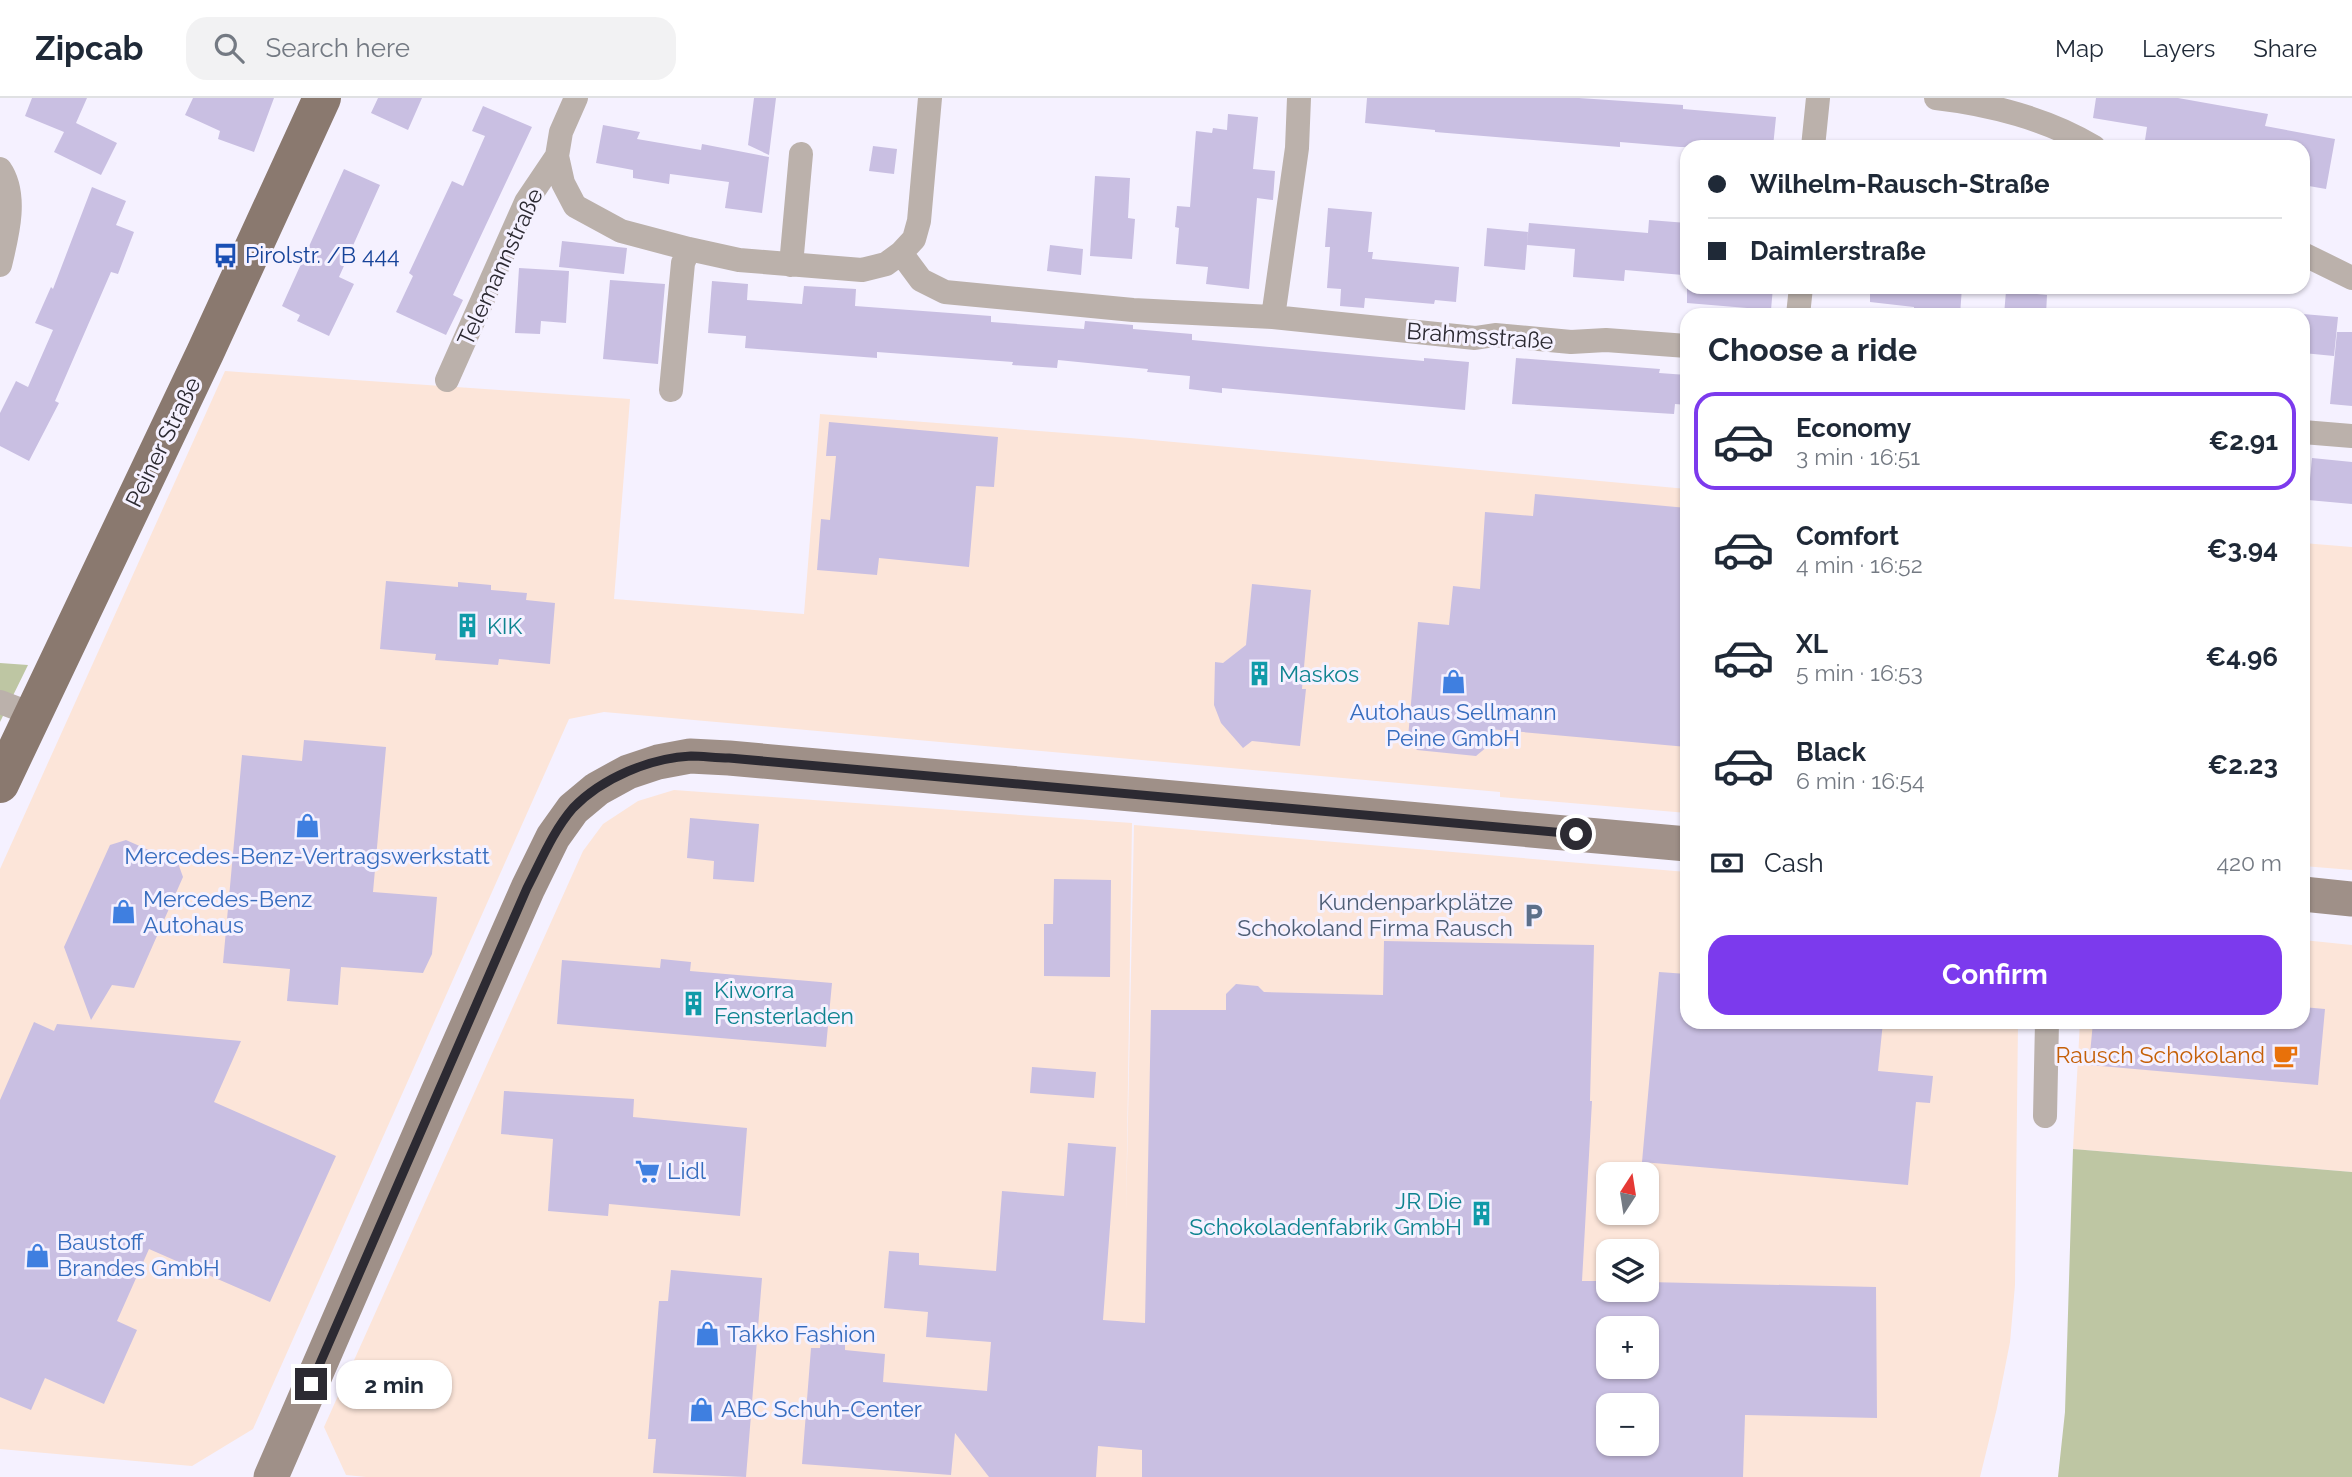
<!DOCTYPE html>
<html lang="en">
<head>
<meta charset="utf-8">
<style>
	body { margin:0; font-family:Raleway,sans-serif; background:#f2f2f3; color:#1f2937; height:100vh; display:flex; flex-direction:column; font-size:26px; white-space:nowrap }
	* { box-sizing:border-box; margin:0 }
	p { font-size:23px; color:#747a83 }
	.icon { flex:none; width:38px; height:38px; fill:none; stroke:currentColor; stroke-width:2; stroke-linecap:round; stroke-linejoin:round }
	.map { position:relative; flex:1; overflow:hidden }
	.side { position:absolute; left:1680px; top:210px; width:630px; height:721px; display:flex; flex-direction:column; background:#fff; border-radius:21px; box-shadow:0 2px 5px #0004 }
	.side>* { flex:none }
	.banner { position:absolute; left:1680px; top:42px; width:630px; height:154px; border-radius:21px; box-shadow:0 2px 5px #0004; display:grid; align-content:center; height:154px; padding:0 28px; background:#fff }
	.needle { width:46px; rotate:12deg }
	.buttons { position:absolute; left:1596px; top:1064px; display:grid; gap:14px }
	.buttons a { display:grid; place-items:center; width:63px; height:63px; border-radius:14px; background:#fff; box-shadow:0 2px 5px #0004; font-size:35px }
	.end { position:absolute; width:32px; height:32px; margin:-16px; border:9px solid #2c2a32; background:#fff; box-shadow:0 0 0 4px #fff }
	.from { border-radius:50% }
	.bubble { position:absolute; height:49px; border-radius:21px; background:#fff; box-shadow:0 2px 5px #0004; font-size:23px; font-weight:700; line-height:49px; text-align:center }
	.banner b { display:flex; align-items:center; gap:24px; height:66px; font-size:26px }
	.banner b+b { border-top:2px solid #e0e1e3 }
	.banner i { width:18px; height:18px; background:#1f2937 }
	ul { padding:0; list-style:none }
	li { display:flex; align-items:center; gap:21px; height:98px; margin:0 14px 10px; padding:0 14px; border:4px solid transparent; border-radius:21px }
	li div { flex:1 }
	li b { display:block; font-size:26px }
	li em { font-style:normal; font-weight:700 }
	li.selected { border-color:#7c3aed }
	li>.icon { width:63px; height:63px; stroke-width:1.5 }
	h2 { padding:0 28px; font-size:32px; line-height:84px }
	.pay { display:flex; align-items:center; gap:18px; height:77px; padding:0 28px; font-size:26px }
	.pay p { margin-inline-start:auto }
	.action { display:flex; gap:14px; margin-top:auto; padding:14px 28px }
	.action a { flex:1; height:80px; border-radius:21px; background:#7c3aed; color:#fff; font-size:28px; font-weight:700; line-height:80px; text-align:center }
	header { display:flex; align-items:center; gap:42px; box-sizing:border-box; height:98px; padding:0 35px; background:#fff; border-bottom:2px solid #e0e1e3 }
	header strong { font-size:33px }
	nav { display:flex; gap:38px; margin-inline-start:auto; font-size:24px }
	.search { width:490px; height:63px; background:#f2f2f3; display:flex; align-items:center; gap:18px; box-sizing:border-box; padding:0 24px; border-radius:21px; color:#747a83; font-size:26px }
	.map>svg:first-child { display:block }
	.commercial { fill:#fce5d9; fill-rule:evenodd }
	.green { fill:#bec6a3 }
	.building { fill:#c9bfe2; fill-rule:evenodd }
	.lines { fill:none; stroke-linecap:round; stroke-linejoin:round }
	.street { stroke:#bbb1ab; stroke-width:24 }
	.secondary { stroke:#9f9088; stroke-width:35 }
	.primary { stroke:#8a796f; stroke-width:38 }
	.route { stroke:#2c2a32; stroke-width:9 }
	.labels { text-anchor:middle; stroke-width:6; stroke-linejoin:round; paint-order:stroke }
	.transit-label { font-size:23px; fill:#164399; stroke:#f5f1ff; text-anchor:start }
	.street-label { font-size:23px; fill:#2c2a32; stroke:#f5f1ff }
	.culture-label { font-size:23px; fill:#0d838f; stroke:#f5f1ff; text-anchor:start }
	.shop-label { font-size:23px; fill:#366cbe; stroke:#f5f1ff; text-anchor:start }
	.service-label { font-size:23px; fill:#4e5e75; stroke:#f5f1ff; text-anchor:end }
	.food-label { font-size:23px; fill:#c56008; stroke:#f5f1ff; text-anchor:end }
</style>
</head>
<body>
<header>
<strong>Zipcab</strong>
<div class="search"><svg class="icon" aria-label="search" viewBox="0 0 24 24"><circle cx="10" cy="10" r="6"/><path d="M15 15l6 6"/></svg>Search here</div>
<nav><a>Map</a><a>Layers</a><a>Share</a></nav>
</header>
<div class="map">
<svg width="2352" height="1379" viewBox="0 0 2352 1379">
	<rect width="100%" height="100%" fill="#f5f1ff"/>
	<!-- commercial -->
	<path class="commercial" d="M 225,273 L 630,301 L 614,501 L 804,516 L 820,316 L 1130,340 L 1687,391 L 1687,715 L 1500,699 L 1500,694 L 604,614 L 569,621 L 253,1331 L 192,1368 L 0,1351 L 0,771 Z
		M 2303,445 L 2352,449 L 2352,772 L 2303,768 Z
		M 674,692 L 1132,725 L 1126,1117 L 1134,727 L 1687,774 L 1687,924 L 2018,924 L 2015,1187 L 2010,1244 L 1997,1310 L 1980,1379 L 366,1379 L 346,1377 L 324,1329 L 583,753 L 603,726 L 638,703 ZM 1608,1076 L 1647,1076 L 1647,1115 L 1608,1115 ZM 1608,1153 L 1647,1153 L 1647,1192 L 1608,1192 ZM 1608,1230 L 1647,1230 L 1647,1269 L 1608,1269 ZM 1608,1307 L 1647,1307 L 1647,1346 L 1608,1346 Z
		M 2303,842 L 2352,847 L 2352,1074 L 2073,1051 L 2080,924 L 2303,924 Z"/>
	<!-- green -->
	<path class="green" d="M 0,565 L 28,567 L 0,624 Z
		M 2073,1051 L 2352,1074 L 2352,1379 L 2058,1379 L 2065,1314 Z"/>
	<!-- building -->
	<path class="building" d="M 32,0 L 87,0 L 76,25 L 117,45 L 101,77 L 54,54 L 64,34 L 25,18 Z
		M 193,0 L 274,0 L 254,54 L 218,41 L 220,33 L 185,17 Z
		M 378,0 L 422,0 L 408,32 L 371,15 Z
		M 754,0 L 776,0 L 769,57 L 748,47 Z
		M 1367,0 L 1579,0 L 1683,7 L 1683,11 L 1776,19 L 1773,49 L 1680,49 L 1620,44 L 1620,49 L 1435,34 L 1435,32 L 1365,25 Z
		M 2096,0 L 2178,0 L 2268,16 L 2265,28 L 2335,41 L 2326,91 L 2303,87 L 2303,49 L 2144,49 L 2147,29 L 2093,20 Z
		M 483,8 L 532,29 L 453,197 L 463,202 L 446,237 L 396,214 L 413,178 L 409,175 L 452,83 L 463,88 L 485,38 L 472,33 Z
		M 1228,16 L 1258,19 L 1253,71 L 1275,73 L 1273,102 L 1257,100 L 1249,191 L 1206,186 L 1208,169 L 1176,166 L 1179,130 L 1175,129 L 1177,108 L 1190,109 L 1196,33 L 1212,35 L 1213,30 L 1227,32 Z
		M 603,27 L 640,34 L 637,41 L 701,52 L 702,46 L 769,59 L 762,115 L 725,110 L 729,84 L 670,76 L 669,86 L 633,80 L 633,72 L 596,65 Z
		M 873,48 L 897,51 L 894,76 L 869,73 Z
		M 344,71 L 380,87 L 339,179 L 354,186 L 329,238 L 297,223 L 300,217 L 282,208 Z
		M 1095,78 L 1130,80 L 1128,120 L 1135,121 L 1132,161 L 1090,158 Z
		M 92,89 L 126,103 L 116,127 L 134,134 L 118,176 L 111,174 L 55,303 L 59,305 L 29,363 L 0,348 L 0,315 L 16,283 L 28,289 L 53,232 L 35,225 L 51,189 L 53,191 Z
		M 1328,110 L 1372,114 L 1368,154 L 1373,154 L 1372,161 L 1459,169 L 1456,204 L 1435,202 L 1434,206 L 1365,200 L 1364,210 L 1340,208 L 1341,191 L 1327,190 L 1330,149 L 1325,149 Z
		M 1649,122 L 1687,125 L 1683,177 L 1625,172 L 1624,183 L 1573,179 L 1575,151 L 1527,147 L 1529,125 L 1648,135 Z
		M 1487,130 L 1528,134 L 1525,172 L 1484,168 Z
		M 562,143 L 627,150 L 624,176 L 559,169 Z
		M 1050,147 L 1083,151 L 1081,177 L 1047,173 Z
		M 519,170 L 569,173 L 566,225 L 541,223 L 540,236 L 515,235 Z
		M 610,182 L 665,186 L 658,266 L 603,261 Z
		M 712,183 L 748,186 L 747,202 L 802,206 L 804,188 L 856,191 L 855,208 L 991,218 L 991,224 L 1084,231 L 1085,223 L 1133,227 L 1133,231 L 1192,236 L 1192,242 L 1424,263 L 1424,260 L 1469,264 L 1465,312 L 1222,290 L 1222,295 L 1189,291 L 1190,278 L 1147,274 L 1148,271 L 1058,262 L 1057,270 L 1012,267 L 1013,264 L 877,254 L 877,260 L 745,250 L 746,238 L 708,235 Z
		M 1687,189 L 1773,189 L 1771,212 L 1687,205 Z
		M 1870,189 L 1962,189 L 1960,217 L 1914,217 L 1914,209 L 1870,204 Z
		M 2006,193 L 2047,197 L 2046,217 L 2004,217 Z
		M 2303,216 L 2338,219 L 2334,258 L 2303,255 Z
		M 2337,234 L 2352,234 L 2352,308 L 2330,306 Z
		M 1516,260 L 1660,271 L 1659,275 L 1687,277 L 1687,307 L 1675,306 L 1674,316 L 1512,306 Z
		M 829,324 L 998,339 L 994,389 L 976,388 L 969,469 L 879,460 L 877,477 L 817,472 L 821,421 L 830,422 L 836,358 L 826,358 Z
		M 2312,360 L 2352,364 L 2352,406 L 2308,402 Z
		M 1535,396 L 1687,410 L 1687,649 L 1489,631 L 1488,648 L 1476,658 L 1417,652 L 1408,640 L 1418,524 L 1449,527 L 1453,488 L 1480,491 L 1485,414 L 1533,418 Z
		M 386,483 L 458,489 L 458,484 L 491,487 L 491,492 L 527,495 L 526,502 L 555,505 L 550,566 L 499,561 L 498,567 L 435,562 L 436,556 L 380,551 Z
		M 1252,486 L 1311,492 L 1302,591 L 1306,591 L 1300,648 L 1252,643 L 1243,650 L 1221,625 L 1214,607 L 1215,564 L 1223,565 L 1246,547 Z
		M 304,642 L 386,649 L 373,794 L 437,799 L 432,856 L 423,875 L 341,869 L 338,907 L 287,903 L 290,871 L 223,865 L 242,657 L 302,663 Z
		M 690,720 L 759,726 L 754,784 L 713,781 L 714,763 L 687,760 Z
		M 126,742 L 178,765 L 183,779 L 134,890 L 112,887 L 91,922 L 64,849 L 110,747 Z
		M 1054,781 L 1111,782 L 1110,879 L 1044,878 L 1044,826 L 1053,826 Z
		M 1384,843 L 1594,847 L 1590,1003 L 1592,1003 L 1582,1183 L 1608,1183 L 1608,1192 L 1647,1192 L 1647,1184 L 1876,1189 L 1877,1320 L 1745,1317 L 1743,1379 L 1142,1379 L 1142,1352 L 1098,1348 L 1096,1379 L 989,1379 L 955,1335 L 951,1377 L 802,1366 L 811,1250 L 820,1250 L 821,1242 L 845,1244 L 845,1252 L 885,1256 L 883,1284 L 987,1293 L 991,1244 L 926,1239 L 928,1214 L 884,1210 L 889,1153 L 919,1155 L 919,1167 L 996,1173 L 1002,1093 L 1064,1098 L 1068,1045 L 1116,1049 L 1103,1222 L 1145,1225 L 1151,912 L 1226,912 L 1226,896 L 1236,886 L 1258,888 L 1264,894 L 1383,897 ZM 1608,1230 L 1647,1230 L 1647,1269 L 1608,1269 ZM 1608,1307 L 1647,1307 L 1647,1346 L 1608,1346 Z
		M 661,861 L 691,864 L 690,873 L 832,885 L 826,949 L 557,926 L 562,862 L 660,870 Z
		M 1659,874 L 1687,876 L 1687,924 L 1883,924 L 1878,973 L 1933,978 L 1930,1005 L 1916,1004 L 1908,1087 L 1642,1064 Z
		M 2303,909 L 2325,911 L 2318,987 L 2089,967 L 2093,924 L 2303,924 Z
		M 34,924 L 54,933 L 57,926 L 241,943 L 214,1004 L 336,1058 L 270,1204 L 149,1151 L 117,1223 L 137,1232 L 104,1306 L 45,1280 L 31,1312 L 0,1299 L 0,1002 Z
		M 1032,969 L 1096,974 L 1094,1000 L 1030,995 Z
		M 504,993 L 634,1001 L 633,1019 L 747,1030 L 740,1118 L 609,1106 L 608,1118 L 548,1113 L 553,1041 L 501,1036 Z
		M 671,1172 L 762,1180 L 746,1379 L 653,1375 L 656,1341 L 648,1341 L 659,1203 L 668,1203 Z"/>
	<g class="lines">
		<!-- street -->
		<path class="street" d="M 576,0 L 561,34 L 557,58 L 563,85 L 575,108 L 621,133 L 689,151 L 739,162 L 862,172 L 886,166 L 901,155 L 914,141 L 919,123 L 930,0
			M 1299,0 L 1297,50 L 1273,219 L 1475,240 L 1495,237 L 1571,244 L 1606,242 L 1687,248
			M 1936,0 C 1989,6 2048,21 2094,49
			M 1813,49 L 1818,0
			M 0,71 C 18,97 7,138 0,167
			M 901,155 L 921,182 L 945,194 L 1133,212 L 1273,219
			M 2303,156 L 2352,180
			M 791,167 L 801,56
			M 1798,217 L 1801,189
			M 447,282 L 526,104 L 557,58
			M 671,292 L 683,165 L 689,151
			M 2303,334 L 2352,338
			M 0,604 L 34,617
			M 2045,1018 L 2047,924"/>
		<!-- secondary -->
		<path class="secondary" d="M 2303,796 L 2352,801
			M 271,1379 L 438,994 L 528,790 L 553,739 L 573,711 L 597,691 L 628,674 L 658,664 L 690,658 L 729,660 L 1687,746"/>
		<!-- primary -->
		<path class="primary" d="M 0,686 L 205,255 L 322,0"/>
	</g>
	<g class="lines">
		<!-- route -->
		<path class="route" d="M 311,1286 L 527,790 C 541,763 553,733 573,710 C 602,680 650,660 691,658 C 703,658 716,660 729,660 L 1576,736"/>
	</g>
	<!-- icons -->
	<defs>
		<symbol id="bus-bare" viewBox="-9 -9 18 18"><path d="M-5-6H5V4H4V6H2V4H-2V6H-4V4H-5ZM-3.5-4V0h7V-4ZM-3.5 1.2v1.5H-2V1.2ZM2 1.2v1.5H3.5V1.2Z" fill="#1a4fb4" stroke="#f5f1ff" stroke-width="2.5" paint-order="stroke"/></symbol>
		<symbol id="building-bare" viewBox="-9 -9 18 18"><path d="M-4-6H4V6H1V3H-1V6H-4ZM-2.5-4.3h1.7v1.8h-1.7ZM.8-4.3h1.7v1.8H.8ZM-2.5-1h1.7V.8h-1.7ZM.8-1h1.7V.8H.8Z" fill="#0f9aa8" stroke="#f5f1ff" stroke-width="2.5" paint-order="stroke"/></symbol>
		<symbol id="shop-bare" viewBox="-9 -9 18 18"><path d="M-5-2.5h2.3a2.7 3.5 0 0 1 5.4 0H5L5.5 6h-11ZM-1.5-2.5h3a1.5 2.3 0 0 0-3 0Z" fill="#3f7fe0" stroke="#f5f1ff" stroke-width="2.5" paint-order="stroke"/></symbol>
		<symbol id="parking-bare" viewBox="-9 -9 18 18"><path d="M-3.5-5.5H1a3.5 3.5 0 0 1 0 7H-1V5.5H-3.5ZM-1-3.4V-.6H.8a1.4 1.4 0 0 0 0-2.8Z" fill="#5c6f8a" stroke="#f5f1ff" stroke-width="2.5" paint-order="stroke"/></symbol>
		<symbol id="cafe-bare" viewBox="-9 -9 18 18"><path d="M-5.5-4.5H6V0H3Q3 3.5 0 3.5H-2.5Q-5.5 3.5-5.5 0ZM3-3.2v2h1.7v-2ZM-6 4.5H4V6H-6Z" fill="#e8710a" stroke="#f5f1ff" stroke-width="2.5" paint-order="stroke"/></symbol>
		<symbol id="supermarket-bare" viewBox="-9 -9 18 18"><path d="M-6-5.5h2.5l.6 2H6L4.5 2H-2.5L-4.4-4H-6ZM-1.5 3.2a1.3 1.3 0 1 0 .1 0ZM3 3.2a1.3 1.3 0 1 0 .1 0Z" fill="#3f7fe0" stroke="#f5f1ff" stroke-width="2.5" paint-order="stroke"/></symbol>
	</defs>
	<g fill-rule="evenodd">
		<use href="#bus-bare" x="208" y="140" width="35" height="35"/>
		<use href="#building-bare" x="450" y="510" width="35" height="35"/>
		<use href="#building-bare" x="1242" y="558" width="35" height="35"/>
		<use href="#shop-bare" x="1436" y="566" width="35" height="35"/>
		<use href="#shop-bare" x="290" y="710" width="35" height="35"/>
		<use href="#shop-bare" x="106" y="796" width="35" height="35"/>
		<use href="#parking-bare" x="1516" y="800" width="35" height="35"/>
		<use href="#building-bare" x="676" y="888" width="35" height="35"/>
		<use href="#cafe-bare" x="2268" y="940" width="35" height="35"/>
		<use href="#supermarket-bare" x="630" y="1056" width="35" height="35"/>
		<use href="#building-bare" x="1464" y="1098" width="35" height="35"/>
		<use href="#shop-bare" x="20" y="1140" width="35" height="35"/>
		<use href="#shop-bare" x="690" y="1218" width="35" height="35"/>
		<use href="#shop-bare" x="684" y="1294" width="35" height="35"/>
	</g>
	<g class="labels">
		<!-- transit labels -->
		<g class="transit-label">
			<text x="245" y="165">Pirolstr. /B 444</text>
		</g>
		<!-- street labels -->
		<g class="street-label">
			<text transform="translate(500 169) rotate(-65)" y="8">Telemannstraße</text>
			<text transform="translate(1480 238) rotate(4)" y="8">Brahmsstraße</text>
			<text transform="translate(163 344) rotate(-64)" y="8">Peiner Straße</text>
		</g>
		<!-- culture labels -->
		<g class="culture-label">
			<text x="487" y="536">KIK</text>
			<text x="1279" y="584">Maskos</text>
			<text x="714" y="900">Kiworra<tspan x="714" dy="26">Fensterladen</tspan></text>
			<text x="1462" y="1111" text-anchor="end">JR Die<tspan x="1462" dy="26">Schokoladenfabrik GmbH</tspan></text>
		</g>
		<!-- shop labels -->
		<g class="shop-label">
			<text x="1453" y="622" text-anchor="middle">Autohaus Sellmann<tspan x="1453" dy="26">Peine GmbH</tspan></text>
			<text x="307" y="766" text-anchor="middle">Mercedes-Benz-Vertragswerkstatt</text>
			<text x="143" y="809">Mercedes-Benz<tspan x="143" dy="26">Autohaus</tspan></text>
			<text x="667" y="1081">Lidl</text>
			<text x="57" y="1152">Baustoff<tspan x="57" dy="26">Brandes GmbH</tspan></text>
			<text x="727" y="1244">Takko Fashion</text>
			<text x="721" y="1319">ABC Schuh-Center</text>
		</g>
		<!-- service labels -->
		<g class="service-label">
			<text x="1513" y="812">Kundenparkplätze<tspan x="1513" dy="26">Schokoland Firma Rausch</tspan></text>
		</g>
		<!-- food labels -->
		<g class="food-label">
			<text x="2265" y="965">Rausch Schokoland</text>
		</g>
	</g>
</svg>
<div class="buttons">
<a><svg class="needle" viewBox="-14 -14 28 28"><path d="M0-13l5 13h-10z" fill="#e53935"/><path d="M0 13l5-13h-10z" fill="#747a83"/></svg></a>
<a><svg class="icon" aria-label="layers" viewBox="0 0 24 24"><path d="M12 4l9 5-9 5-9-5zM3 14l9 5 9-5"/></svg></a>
<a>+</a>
<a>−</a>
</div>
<i class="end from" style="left:1576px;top:736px"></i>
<i class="end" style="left:311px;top:1286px"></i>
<div class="bubble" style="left:336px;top:1262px;width:116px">2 min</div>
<div class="banner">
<b><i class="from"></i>Wilhelm-Rausch-Straße</b>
<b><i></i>Daimlerstraße</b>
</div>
<section class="side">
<h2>Choose a ride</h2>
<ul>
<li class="selected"><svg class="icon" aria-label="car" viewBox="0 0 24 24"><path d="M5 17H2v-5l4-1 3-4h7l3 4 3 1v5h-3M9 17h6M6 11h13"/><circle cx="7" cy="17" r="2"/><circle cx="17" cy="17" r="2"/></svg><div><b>Economy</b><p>3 min · 16:51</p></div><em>€2.91</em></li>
<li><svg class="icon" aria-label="car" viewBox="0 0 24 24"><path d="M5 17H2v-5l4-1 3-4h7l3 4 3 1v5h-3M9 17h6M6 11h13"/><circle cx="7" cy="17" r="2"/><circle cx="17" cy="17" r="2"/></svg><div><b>Comfort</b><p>4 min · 16:52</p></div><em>€3.94</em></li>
<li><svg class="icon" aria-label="car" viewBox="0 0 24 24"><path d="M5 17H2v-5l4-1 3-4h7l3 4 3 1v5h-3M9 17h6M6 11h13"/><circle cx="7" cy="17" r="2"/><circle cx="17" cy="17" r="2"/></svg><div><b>XL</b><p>5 min · 16:53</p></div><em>€4.96</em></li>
<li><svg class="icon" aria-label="car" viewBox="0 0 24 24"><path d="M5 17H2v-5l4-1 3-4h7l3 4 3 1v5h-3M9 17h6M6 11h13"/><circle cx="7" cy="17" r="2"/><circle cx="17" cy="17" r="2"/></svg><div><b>Black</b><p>6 min · 16:54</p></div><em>€2.23</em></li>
</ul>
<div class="pay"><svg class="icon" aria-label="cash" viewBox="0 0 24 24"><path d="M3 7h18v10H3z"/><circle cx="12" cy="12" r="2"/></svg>Cash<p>420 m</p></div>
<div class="action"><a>Confirm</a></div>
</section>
</div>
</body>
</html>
